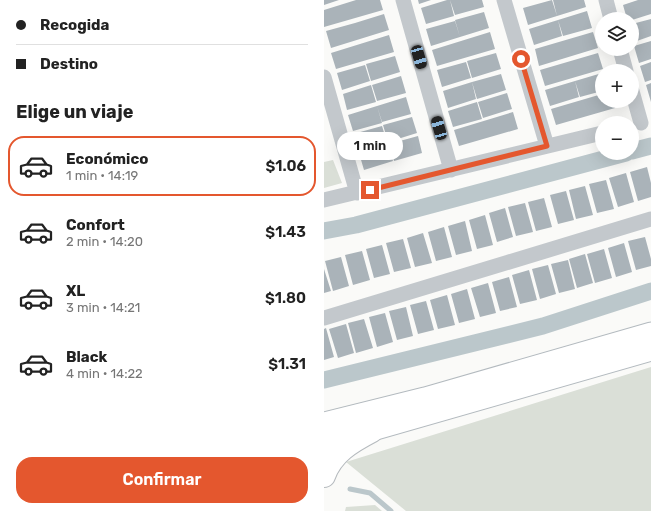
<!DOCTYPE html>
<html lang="es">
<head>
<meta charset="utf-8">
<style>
	body { margin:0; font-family:Rubik,sans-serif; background:#f2f2f2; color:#222; height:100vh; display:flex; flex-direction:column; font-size:15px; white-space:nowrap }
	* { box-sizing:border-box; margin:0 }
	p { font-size:13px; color:#767676 }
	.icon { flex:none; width:22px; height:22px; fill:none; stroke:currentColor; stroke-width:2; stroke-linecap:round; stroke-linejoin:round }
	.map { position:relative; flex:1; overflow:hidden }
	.side { display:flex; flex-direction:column; background:#fff; width:324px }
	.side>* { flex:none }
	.guide { display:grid; align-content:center; height:88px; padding:0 16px; background:#fff }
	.buttons { position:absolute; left:271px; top:12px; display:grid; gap:8px }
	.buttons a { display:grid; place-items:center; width:44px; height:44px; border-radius:50%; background:#fff; box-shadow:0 4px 16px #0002; font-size:20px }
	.end { position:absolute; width:18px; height:18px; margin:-9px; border:5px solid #e4572e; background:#fff; box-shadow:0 0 0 2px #fff }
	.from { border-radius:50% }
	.bubble { position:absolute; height:28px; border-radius:14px; background:#fff; box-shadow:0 4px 16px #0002; font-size:13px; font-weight:600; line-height:28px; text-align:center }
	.car { position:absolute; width:12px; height:24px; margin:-12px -6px; border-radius:5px; box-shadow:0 0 3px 1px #0007; background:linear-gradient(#222 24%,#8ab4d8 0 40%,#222 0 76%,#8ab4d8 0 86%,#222 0) }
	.guide b { display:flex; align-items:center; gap:14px; height:38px; font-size:15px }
	.guide b+b { border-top:1px solid #e0e0e0 }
	.guide i { width:10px; height:10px; background:#222 }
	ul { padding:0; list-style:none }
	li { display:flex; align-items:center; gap:12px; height:60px; margin:0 8px 6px; padding:0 8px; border:2px solid transparent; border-radius:16px }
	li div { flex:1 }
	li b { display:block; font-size:15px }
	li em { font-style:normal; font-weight:600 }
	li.current { border-color:#e4572e }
	li>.icon { width:36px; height:36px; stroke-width:1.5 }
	h2 { padding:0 16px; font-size:18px; line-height:48px }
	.cta { display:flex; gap:8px; margin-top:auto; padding:8px 16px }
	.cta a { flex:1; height:46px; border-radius:16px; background:#e4572e; color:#fff; font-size:16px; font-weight:600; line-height:46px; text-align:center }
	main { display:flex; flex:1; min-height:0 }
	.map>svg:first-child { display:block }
	.green { fill:#dadfd7 }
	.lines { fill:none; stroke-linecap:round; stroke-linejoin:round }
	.stream { stroke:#bbc7cb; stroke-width:5 }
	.canal { stroke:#bbc7cb; stroke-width:17 }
	.building { fill:#aab3b9 }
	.secondary-casing { stroke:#b3babf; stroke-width:23 }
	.primary-casing { stroke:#b5babe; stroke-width:24 }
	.street { stroke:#c3c8cc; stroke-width:15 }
	.secondary { stroke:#fff; stroke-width:21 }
	.primary { stroke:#fff; stroke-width:22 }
	.route { stroke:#e4572e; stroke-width:5 }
</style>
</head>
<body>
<main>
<section class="side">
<div class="guide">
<b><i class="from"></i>Recogida</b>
<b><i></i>Destino</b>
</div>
<h2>Elige un viaje</h2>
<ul>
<li class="current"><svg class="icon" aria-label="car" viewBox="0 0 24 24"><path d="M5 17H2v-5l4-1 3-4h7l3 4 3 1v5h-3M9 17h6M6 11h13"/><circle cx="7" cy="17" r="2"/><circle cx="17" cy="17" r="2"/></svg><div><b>Económico</b><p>1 min · 14:19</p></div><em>$1.06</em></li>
<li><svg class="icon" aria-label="car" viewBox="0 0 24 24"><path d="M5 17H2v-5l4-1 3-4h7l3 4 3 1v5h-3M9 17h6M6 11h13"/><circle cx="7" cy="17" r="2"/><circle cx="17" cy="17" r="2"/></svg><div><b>Confort</b><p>2 min · 14:20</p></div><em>$1.43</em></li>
<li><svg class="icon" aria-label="car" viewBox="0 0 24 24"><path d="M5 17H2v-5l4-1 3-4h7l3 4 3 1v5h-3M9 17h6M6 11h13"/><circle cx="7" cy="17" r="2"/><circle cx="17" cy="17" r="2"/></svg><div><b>XL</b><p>3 min · 14:21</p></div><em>$1.80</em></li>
<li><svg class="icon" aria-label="car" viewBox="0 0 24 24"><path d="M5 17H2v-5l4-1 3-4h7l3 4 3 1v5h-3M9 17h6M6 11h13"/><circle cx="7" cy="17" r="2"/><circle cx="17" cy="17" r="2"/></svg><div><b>Black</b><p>4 min · 14:22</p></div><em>$1.31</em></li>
</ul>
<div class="cta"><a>Confirmar</a></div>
</section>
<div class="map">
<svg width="327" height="511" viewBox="0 0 327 511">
	<rect width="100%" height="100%" fill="#fafaf8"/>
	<!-- green -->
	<path class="green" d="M 9,160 L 18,183 L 0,188 L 0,162 Z
		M 327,367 L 327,511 L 82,511 L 22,462 Z
		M 51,505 L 58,511 L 21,511 L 22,507 Z"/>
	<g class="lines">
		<!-- stream -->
		<path class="stream" d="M 26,489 L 46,493 L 67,511"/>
		<!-- canal -->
		<path class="canal" d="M 308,151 L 327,146
			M 0,231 L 32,225 L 302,153
			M 0,380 L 219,326 L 327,291"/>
	</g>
	<!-- building -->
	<path class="building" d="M 0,0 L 15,0 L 0,5 Z
		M 32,0 L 56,0 L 59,10 L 0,27 L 0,10 Z
		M 94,0 L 107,0 L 95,4 Z
		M 123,0 L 126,0 L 130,16 L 102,24 L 97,8 Z
		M 126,0 L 158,0 L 160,7 L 131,15 Z
		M 228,0 L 233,16 L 204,25 L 199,8 Z
		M 229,0 L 260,0 L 262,7 L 233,16 Z
		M 314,0 L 327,0 L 327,14 L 308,20 L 303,19 L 299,5 Z
		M 263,11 L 268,28 L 239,36 L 234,20 Z
		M 160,12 L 165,28 L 136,37 L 131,20 Z
		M 60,14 L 65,30 L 36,39 L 31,23 Z
		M 327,19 L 327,36 L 310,42 L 308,24 Z
		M 234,20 L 238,36 L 210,45 L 205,29 Z
		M 131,21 L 136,37 L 107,46 L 102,29 Z
		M 31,23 L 36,39 L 7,48 L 2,31 Z
		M 166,32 L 171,49 L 113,66 L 108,50 Z
		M 269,32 L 274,48 L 215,66 L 211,49 Z
		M 65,35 L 70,52 L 12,69 L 7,53 Z
		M 327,41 L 327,59 L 315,63 L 310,46 Z
		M 172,53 L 177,69 L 148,78 L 143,61 Z
		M 274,53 L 279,69 L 221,86 L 216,70 Z
		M 71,56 L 76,72 L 47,81 L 42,64 Z
		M 142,62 L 147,78 L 118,87 L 113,70 Z
		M 327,62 L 327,80 L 321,82 L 316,66 Z
		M 41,65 L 46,81 L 18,90 L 13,73 Z
		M 278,73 L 278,91 L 256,97 L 251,81 Z
		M 177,74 L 182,90 L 153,99 L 148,82 Z
		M 77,76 L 82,93 L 53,101 L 48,85 Z
		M 251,81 L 255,97 L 226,106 L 221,90 Z
		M 148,82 L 152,99 L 124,108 L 119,91 Z
		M 327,83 L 327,102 L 322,85 Z
		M 47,85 L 52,102 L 23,110 L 19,94 Z
		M 183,93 L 188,109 L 159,118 L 154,102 Z
		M 278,94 L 278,101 L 289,101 L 291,108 L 232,125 L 227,109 Z
		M 82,97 L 87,114 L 58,122 L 53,106 Z
		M 153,102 L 158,119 L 129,127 L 124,111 Z
		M 53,106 L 58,123 L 29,131 L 24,115 Z
		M 189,112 L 194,129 L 135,146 L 130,130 Z
		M 88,117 L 93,133 L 64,142 L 59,125 Z
		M 58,126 L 63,142 L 34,151 L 29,134 Z
		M 94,136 L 98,153 L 70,161 L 65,144 Z
		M 64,145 L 69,161 L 40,170 L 35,153 Z
		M 323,167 L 327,183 L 327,197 L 314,201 L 306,172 Z
		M 302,173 L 310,202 L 294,207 L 285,178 Z
		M 282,180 L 290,209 L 273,213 L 265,184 Z
		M 261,186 L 269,215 L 252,219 L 245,190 Z
		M 242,191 L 250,220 L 234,224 L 226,195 Z
		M 220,198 L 228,227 L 212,231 L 204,202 Z
		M 201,203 L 209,232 L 192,236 L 184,207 Z
		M 181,208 L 189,237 L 173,242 L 165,213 Z
		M 161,215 L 169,245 L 153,249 L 145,220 Z
		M 141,221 L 148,251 L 132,255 L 124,226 Z
		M 120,227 L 128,257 L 112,261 L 104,232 Z
		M 99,233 L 108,263 L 91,267 L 83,238 Z
		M 321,237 L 327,259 L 327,266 L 312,270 L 304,241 Z
		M 79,239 L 87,268 L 70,272 L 62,243 Z
		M 300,243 L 308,272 L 292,277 L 284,248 Z
		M 58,245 L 66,274 L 50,278 L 42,249 Z
		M 280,249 L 288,278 L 271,283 L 263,254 Z
		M 38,251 L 46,280 L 29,285 L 21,255 Z
		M 261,254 L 269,283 L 253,288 L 245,259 Z
		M 17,257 L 25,286 L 9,291 L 1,261 Z
		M 244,260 L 251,289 L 235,293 L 227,264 Z
		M 224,265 L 232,294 L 216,299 L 208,269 Z
		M 0,269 L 7,291 L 0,293 Z
		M 205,270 L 213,300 L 196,304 L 188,275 Z
		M 185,277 L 193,307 L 176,311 L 168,282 Z
		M 164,283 L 172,313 L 156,317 L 147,288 Z
		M 143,289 L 151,319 L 135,323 L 127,294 Z
		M 123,295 L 131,325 L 114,329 L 106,300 Z
		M 102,301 L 110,330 L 94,334 L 86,305 Z
		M 82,307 L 89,336 L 73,340 L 65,311 Z
		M 61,313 L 69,342 L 53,347 L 45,317 Z
		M 40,319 L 49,348 L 32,353 L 24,323 Z
		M 22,324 L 30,353 L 14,358 L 5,329 Z
		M 2,328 L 10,357 L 0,360 L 0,329 Z"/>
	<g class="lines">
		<defs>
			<path id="secondary" d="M 0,423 L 101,398 L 327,333
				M 0,444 L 327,350"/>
			<path id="primary" d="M 0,476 C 8,453 27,442 48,431"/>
		</defs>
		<!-- secondary casing -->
		<use href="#secondary" class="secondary-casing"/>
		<!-- primary casing -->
		<use href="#primary" class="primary-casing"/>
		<!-- street -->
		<path class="street" d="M 79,0 L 127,170
			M 180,0 L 223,146
			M 282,0 L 287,19
			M 296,49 L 302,71
			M 0,77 L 33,193
			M 308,91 L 317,123
			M 0,200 L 278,133
			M 0,318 L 327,219"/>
		<!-- secondary -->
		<use href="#secondary" class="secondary"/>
		<!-- primary -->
		<use href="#primary" class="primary"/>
	</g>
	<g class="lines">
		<!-- route -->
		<path class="route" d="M 46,190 L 223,146 L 197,59"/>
	</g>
</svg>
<div class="buttons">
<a><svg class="icon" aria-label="layers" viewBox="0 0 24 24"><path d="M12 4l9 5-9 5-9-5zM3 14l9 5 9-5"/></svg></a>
<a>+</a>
<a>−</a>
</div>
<i class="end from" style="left:197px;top:59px"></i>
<i class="end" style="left:46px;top:190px"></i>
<div class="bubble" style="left:13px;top:132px;width:66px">1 min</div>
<i class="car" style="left:95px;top:57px;rotate:164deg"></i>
<i class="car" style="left:115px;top:128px;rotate:344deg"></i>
</div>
</main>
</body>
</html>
